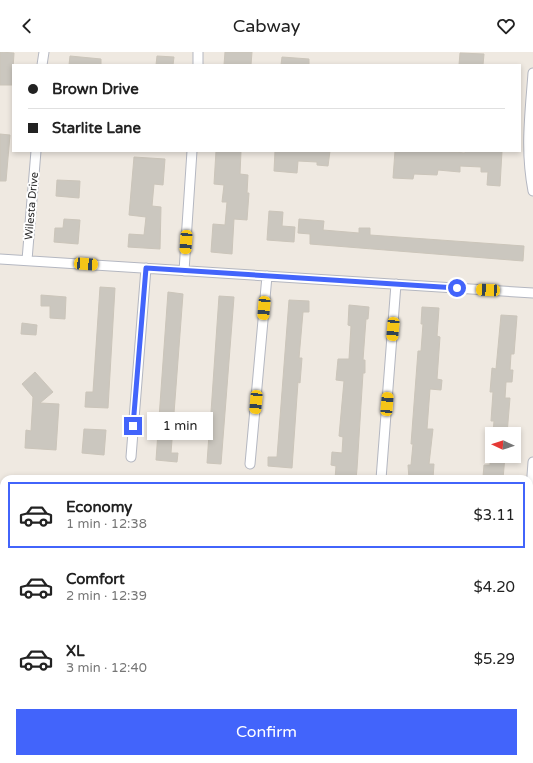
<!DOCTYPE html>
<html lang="en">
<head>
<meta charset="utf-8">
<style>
	body { margin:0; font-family:"Varela Round",sans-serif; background:#f6f6f6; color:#222; height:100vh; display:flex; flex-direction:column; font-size:15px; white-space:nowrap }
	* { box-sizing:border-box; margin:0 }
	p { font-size:13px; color:#767676 }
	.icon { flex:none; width:22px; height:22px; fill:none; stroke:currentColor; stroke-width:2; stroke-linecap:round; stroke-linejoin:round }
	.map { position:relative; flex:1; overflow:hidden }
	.sheet { position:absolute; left:0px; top:423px; width:533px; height:288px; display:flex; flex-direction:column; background:#fff; border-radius:12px 12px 0 0; box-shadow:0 2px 6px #0003 }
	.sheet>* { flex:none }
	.hud { position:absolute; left:12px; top:12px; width:509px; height:88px; border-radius:0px; box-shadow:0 2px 6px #0003; display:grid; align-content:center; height:88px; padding:0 16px; background:#fff }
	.needle { width:26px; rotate:274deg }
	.buttons { position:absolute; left:485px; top:375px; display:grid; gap:8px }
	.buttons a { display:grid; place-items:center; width:36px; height:36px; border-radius:0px; background:#fff; box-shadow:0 2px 6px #0003; font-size:20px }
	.end { position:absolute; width:18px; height:18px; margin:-9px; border:5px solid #4264fb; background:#fff; box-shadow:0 0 0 2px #fff }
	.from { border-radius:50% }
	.bubble { position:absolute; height:28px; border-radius:0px; background:#fff; box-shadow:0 2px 6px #0003; font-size:13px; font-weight:600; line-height:28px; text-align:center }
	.car { position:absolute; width:12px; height:24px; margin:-12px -6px; border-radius:5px; box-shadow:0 0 3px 1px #0007; background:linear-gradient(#f5c518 24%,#345 0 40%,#f5c518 0 76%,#345 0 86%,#f5c518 0) }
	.hud b { display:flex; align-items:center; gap:14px; height:38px; font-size:15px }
	.hud b+b { border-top:1px solid #e0e0e0 }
	.hud i { width:10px; height:10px; background:#222 }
	ul { padding:7px 0 0; list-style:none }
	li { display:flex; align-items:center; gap:12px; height:66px; margin:0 8px 6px; padding:0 8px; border:2px solid transparent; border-radius:0px }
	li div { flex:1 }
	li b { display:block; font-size:15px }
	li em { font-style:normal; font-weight:600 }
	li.active { border-color:#4264fb }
	li>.icon { width:36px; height:36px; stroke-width:1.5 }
	.cta { display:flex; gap:8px; margin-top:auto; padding:8px 16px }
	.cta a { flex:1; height:46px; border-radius:0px; background:#4264fb; color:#fff; font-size:16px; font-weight:600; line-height:46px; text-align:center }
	header { display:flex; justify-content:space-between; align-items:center; height:52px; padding:0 16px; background:#fff; font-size:18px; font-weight:600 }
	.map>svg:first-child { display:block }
	.building { fill:#cbc7bf; stroke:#cbc5ba }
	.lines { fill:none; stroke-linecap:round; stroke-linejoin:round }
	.minor-casing { stroke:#b4b7c1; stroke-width:11 }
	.secondary-casing { stroke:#b4b7c1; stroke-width:14 }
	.minor { stroke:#fff; stroke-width:9 }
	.secondary { stroke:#fff; stroke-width:12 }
	.route { stroke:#4264fb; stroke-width:5 }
	.labels { text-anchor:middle; stroke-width:4; stroke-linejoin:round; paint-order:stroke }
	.street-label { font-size:11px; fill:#2e2e2e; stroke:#fff }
</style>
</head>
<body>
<header><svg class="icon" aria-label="back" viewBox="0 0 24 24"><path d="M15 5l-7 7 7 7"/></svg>Cabway<svg class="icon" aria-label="heart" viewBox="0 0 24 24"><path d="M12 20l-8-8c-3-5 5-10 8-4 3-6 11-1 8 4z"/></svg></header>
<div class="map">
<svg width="533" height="711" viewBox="0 0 533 711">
	<rect width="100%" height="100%" fill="#efe9e1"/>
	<!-- building -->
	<path class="building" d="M 0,0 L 14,1 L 12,33 L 0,33 Z
		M 225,0 L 252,0 L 251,13 L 224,13 Z
		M 460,1 L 484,2 L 483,13 L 459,13 Z
		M 70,4 L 101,7 L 101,13 L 69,13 Z
		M 157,4 L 174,5 L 173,13 L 156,13 Z
		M 282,5 L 309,7 L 309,13 L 281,13 Z
		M 0,82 L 10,83 L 6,129 L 0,129 Z
		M 216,99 L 241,99 L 240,122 L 248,123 L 247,141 L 249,141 L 247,168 L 234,167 L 232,202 L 211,200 L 213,172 L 225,173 L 227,150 L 222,150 L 224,133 L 214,132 Z
		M 275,99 L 330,99 L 328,114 L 317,113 L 317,110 L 298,109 L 297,121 L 274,119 Z
		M 395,99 L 444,99 L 465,101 L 465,99 L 502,99 L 500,134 L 487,133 L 488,120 L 481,120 L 481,115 L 460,114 L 460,120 L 438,118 L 437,123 L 414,122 L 413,127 L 393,126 Z
		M 134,105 L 165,107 L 163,133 L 154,132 L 152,154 L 161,155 L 160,197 L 128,195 L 129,182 L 144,183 L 146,165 L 129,163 Z
		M 57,128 L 80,129 L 79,146 L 56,144 Z
		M 269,159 L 283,160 L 282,174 L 295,175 L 294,190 L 267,188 Z
		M 64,167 L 80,168 L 78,192 L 54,190 L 55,176 L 63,176 Z
		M 299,167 L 324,169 L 323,178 L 359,181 L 359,176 L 370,176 L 370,183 L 524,194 L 523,209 L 310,192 L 310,182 L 298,181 Z
		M 100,235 L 115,236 L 108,356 L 85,355 L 86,340 L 93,340 Z
		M 168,240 L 183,242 L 171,401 L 178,401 L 177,410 L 156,408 Z
		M 41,243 L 66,245 L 65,267 L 50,266 L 50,254 L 41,254 Z
		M 219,244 L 234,245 L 221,412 L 207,411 L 209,382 L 203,382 L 204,369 L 209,370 L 211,360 Z
		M 289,248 L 309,249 L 309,260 L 303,260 L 299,306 L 302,306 L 300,331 L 298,330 L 292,416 L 268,414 L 268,405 L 277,405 Z
		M 349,253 L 369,255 L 368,267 L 366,267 L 363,308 L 365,308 L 365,321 L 363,321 L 357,417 L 356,427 L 335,427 L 336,414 L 331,413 L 332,400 L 342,401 L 343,385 L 339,384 L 344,329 L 336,328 L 338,307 L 349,307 L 351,274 L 348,273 Z
		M 422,255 L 439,256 L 437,284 L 440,285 L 437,327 L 442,328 L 441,338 L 430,337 L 427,377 L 433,377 L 429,412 L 434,412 L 433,427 L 409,427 L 408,413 L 411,413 L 413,392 L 411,392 L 418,299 L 421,299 L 423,272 L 421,272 Z
		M 501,263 L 517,264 L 514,302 L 511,302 L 510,318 L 513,318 L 512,330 L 506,330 L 505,346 L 510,346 L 507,382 L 493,382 L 494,369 L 491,369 L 493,340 L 490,340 L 492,316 L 496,317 Z
		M 22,271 L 37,273 L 36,283 L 21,282 Z
		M 35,320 L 53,340 L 40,351 L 59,352 L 56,398 L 25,396 L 26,378 L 31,379 L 33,345 L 22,332 Z
		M 84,377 L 106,378 L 104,403 L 82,401 Z
		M 490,404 L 505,404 L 503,427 L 483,425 L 484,413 L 490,413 Z"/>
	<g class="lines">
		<defs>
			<path id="minor" d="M 42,13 L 44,0
				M 198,13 L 198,0
				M 533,21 C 530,63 525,97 533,139
				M 0,207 L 533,241
				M 27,208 L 36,99
				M 184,219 L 192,99
				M 131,405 L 146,216
				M 250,412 L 267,224
				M 381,427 L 396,232
				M 529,465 L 533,410
				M 142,711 L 142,707
				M 278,711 L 278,707
				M 511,711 L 511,707"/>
			<path id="secondary" d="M 0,589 L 4,589
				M 529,621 L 533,621"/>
		</defs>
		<!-- minor casing -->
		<use href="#minor" class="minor-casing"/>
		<!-- secondary casing -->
		<use href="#secondary" class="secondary-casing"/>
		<!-- minor -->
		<use href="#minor" class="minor"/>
		<!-- secondary -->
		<use href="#secondary" class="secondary"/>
	</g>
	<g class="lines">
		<!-- route -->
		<path class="route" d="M 133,374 L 146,216 L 457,236"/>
	</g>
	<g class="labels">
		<!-- street labels -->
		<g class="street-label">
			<text transform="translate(31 154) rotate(-85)" y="4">Wilesta Drive</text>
		</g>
	</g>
</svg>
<div class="buttons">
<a><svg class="needle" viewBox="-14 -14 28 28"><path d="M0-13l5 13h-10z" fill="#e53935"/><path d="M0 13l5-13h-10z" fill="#767676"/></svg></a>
</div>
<i class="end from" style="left:457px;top:236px"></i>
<i class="end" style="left:133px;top:374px"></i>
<div class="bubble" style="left:147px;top:360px;width:66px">1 min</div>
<i class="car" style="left:186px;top:190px;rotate:184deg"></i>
<i class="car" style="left:86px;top:212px;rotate:94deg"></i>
<i class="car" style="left:488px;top:238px;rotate:273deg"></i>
<i class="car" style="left:264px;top:256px;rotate:185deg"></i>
<i class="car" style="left:393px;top:277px;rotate:185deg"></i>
<i class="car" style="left:256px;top:350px;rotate:185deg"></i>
<i class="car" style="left:387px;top:352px;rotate:5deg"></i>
<div class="hud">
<b><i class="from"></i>Brown Drive</b>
<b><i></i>Starlite Lane</b>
</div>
<section class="sheet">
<ul>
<li class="active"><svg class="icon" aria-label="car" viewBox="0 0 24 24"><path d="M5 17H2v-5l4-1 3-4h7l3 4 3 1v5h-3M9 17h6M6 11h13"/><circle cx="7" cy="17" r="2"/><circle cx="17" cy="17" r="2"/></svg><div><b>Economy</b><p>1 min · 12:38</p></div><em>$3.11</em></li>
<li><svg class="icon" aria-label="car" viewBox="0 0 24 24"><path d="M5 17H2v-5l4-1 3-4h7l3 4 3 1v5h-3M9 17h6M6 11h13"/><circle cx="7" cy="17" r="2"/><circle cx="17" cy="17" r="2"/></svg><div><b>Comfort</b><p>2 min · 12:39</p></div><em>$4.20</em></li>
<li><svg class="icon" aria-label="car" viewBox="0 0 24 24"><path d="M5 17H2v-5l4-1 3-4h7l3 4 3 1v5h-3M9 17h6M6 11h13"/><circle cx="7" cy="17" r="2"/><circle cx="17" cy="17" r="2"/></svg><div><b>XL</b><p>3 min · 12:40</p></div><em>$5.29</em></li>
</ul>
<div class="cta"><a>Confirm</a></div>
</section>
</div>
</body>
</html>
